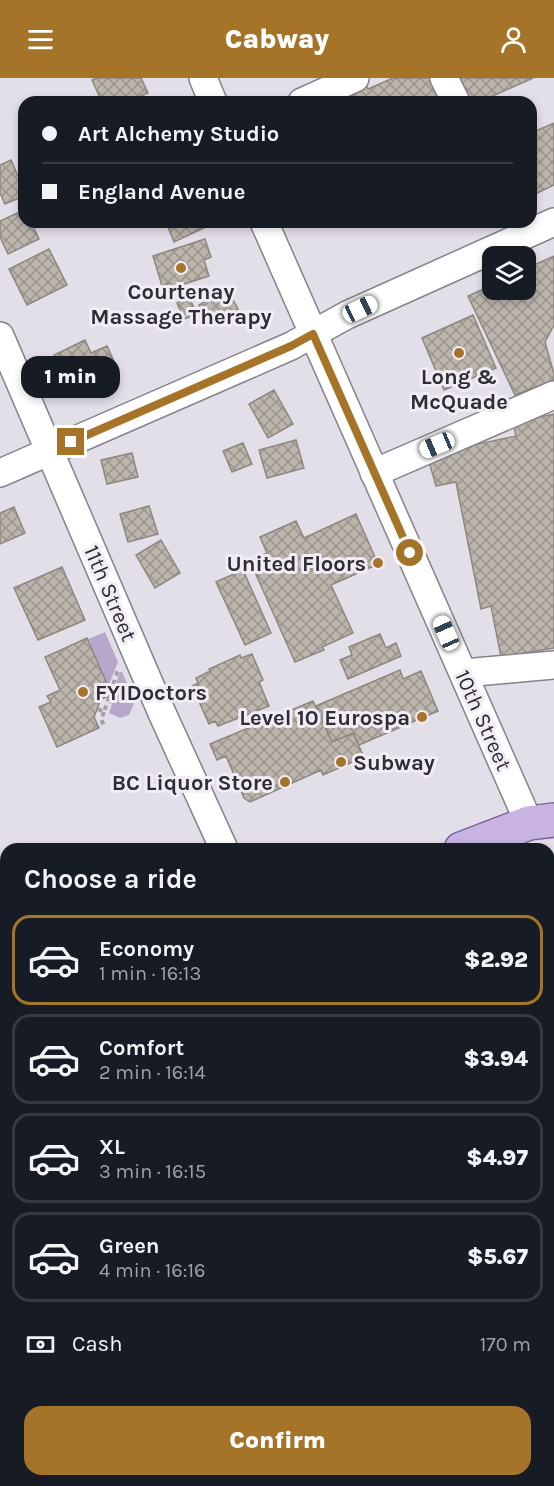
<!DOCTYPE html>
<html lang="en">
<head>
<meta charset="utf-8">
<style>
	body { margin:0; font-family:Karla,sans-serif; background:#20242c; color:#f1f3f6; height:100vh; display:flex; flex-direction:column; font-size:22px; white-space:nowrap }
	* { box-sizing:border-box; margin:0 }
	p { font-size:20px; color:#9ea1a6 }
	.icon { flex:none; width:33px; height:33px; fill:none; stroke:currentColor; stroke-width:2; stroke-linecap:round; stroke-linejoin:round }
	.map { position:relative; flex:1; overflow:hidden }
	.panel { position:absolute; left:0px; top:765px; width:555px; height:644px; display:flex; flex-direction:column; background:#171b24; border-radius:18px 18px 0 0; box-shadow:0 3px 9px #0003 }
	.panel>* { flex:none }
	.hud { position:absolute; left:18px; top:18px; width:519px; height:132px; border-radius:18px; box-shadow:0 3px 9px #0003; display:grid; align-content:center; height:132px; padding:0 24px; background:#171b24 }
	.buttons { position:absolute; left:482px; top:168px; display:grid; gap:12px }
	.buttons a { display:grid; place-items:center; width:54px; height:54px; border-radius:12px; background:#171b24; box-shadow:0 3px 9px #0003; font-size:30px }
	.end { position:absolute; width:27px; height:27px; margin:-14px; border:8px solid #a57429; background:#fff; box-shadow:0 0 0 3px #fff }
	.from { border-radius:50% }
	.bubble { position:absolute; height:42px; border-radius:18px; background:#171b24; box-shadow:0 3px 9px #0003; font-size:20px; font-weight:800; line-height:42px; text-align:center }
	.car { position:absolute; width:18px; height:36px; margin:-18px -9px; border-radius:8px; box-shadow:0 0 4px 2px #0007; background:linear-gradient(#fff 24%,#345 0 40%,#fff 0 76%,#345 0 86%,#fff 0) }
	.hud b { display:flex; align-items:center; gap:21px; height:57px; font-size:22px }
	.hud b+b { border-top:2px solid #363941 }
	.hud i { width:15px; height:15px; background:#f1f3f6 }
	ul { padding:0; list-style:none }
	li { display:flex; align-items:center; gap:18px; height:90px; margin:0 12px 9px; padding:0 12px; border:3px solid #363941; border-radius:18px }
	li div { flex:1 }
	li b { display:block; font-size:22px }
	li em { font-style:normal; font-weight:800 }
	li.current { border-color:#a57429 }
	li>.icon { width:54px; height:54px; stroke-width:1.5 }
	h2 { padding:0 24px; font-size:27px; line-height:72px }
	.pay { display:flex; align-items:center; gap:15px; height:66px; padding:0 24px; font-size:22px }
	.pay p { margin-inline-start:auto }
	.cta { display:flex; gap:12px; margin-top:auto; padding:12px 24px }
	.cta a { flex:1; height:69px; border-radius:18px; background:#a57429; color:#fff; font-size:24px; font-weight:800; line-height:69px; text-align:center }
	header { display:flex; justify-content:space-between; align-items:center; height:78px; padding:0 24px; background:#a57429; color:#fff; font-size:27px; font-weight:800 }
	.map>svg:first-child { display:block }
	.garden { fill:#b7a7cb }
	.water { fill:#9787ac; stroke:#786c87; stroke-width:1.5 }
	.building { fill:url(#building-cross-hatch); stroke:#8e877f; stroke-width:1.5 }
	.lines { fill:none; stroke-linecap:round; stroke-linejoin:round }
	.minor-casing { stroke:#85828b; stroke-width:30 }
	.major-casing { stroke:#7b6398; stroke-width:36 }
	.path { stroke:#a29fa7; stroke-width:4; stroke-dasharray:4.5 4.5; stroke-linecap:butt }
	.minor { stroke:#fff; stroke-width:27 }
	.major { stroke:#c9b3e2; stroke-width:33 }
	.route { stroke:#a57429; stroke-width:8 }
	.poi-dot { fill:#a57429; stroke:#f1ecf6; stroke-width:2 }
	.labels { text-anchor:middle; stroke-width:6; stroke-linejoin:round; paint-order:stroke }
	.poi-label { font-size:22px; font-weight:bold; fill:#2e2d31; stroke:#f1ecf6; text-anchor:end }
	.street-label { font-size:22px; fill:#2e2d31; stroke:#f1ecf6 }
</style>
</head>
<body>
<header><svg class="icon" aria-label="menu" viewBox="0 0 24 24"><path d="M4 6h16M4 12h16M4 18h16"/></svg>Cabway<svg class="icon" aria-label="person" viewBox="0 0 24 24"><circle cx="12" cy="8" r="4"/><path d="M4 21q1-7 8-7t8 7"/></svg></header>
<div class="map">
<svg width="554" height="1408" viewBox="0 0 554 1408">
	<defs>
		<pattern id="building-cross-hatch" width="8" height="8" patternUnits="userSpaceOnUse" patternTransform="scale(1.5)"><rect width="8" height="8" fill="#bcb5ac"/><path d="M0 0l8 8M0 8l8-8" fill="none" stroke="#99948d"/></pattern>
	</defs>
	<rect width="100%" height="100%" fill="#e3dfe9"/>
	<!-- garden -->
	<path class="garden" d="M 105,554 L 118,584 L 108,609 L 88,561 Z
		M 120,594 L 122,594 L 135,623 L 129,637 L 120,640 L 109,635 L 112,626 L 109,625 Z"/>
	<!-- water -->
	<path class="water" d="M 554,1280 L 554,1408 L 290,1408 L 303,1402 L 549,1402 L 549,1284 Z"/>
	<!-- building -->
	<path class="building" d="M 96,0 L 141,0 L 148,15 L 128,24 L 102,24 L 92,2 Z
		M 363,0 L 368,11 L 393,0 L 433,0 L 444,24 L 350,24 L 343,8 Z
		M 460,0 L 533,0 L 479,24 L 470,24 Z
		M 554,45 L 554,107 L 531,118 L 531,55 Z
		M 11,82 L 21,105 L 24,103 L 24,118 L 5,126 L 0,115 L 0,87 Z
		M 24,132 L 24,144 L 31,144 L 39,161 L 8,176 L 0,159 L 0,143 Z
		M 166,144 L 203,144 L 206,149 L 174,164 Z
		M 205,161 L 211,179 L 204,182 L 209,198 L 172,210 L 170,205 L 162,208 L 153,178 Z
		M 49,171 L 67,207 L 27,227 L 9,191 Z
		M 554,178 L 554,247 L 545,264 L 554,296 L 554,302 L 515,317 L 468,218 L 492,207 L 492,212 L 525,212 L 525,191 Z
		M 227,211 L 238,231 L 210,247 L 199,227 Z
		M 189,219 L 197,236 L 184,241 L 177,225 Z
		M 473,237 L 496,290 L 444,312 L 422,260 Z
		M 85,262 L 91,275 L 107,268 L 117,290 L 100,298 L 95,286 L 65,300 L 54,277 Z
		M 274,312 L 293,346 L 268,360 L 249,326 Z
		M 554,336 L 554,570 L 501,579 L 491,528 L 481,531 L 456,404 L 436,408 L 427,377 L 516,358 L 513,345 Z
		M 296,362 L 304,390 L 267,400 L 259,372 Z
		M 243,365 L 252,386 L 232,394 L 223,373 Z
		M 132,375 L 138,399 L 107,406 L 101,382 Z
		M 149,428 L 158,456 L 128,464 L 120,436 Z
		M 14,429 L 25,455 L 0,466 L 0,435 Z
		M 356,436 L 378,486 L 331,507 L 353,555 L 322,569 L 324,572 L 295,584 L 250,483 L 267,475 L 260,459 L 296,443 L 304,460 Z
		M 161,462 L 180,495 L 155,510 L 136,477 Z
		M 62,489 L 85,542 L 38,562 L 14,510 Z
		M 243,492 L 271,555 L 245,567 L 216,504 Z
		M 380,556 L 386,570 L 396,565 L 401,578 L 348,601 L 340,582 L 352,577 L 349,569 Z
		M 87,560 L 112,617 L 101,621 L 94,639 L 99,650 L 57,669 L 39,629 L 51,624 L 47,618 L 60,612 L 45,579 Z
		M 252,576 L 263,602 L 259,604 L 269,628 L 218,648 L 215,643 L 209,646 L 192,608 L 198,605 L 196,600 L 210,593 L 209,591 L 240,577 L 241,580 Z
		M 400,592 L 403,601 L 421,593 L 438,633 L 359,667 L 353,655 L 332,664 L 316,628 Z
		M 313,623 L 332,664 L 353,655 L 364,679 L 323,697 L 321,692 L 250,724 L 244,720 L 226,678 L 217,682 L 210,666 Z
		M 6,818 L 6,879 L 0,865 L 0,820 Z
		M 549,1056 L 554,1068 L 554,1134 L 549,1122 Z
		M 6,1137 L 6,1174 L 0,1177 L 0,1140 Z"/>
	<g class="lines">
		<defs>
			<path id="minor" d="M 203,0 L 213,24
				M 444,0 L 456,24
				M 302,24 L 355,0
				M 264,144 L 529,745
				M 0,258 L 162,635 L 224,771
				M 0,395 L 291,268 L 347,237 L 554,144
				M 374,395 L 554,317
				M 464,595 L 554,587
				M 549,1027 L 554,1025
				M 0,1242 L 6,1244"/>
			<path id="major" d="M 461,771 L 529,745 L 554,742
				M 0,972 L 6,969"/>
		</defs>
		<!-- minor casing -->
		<use href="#minor" class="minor-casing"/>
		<!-- major casing -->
		<use href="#major" class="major-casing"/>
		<!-- path -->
		<path class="path" d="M 98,631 L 104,634 L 118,592
			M 104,634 L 101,641 L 104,648
			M 549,984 L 554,982"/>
		<!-- minor -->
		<use href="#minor" class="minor"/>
		<!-- major -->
		<use href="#major" class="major"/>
	</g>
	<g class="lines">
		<!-- route -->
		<path class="route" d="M 71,364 L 291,268 L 313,256 L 410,475"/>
	</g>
	<!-- markers -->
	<g class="poi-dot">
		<circle cx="181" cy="190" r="6"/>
		<circle cx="459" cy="275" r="6"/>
		<circle cx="378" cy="485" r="6"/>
		<circle cx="83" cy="614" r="6"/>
		<circle cx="422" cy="639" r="6"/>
		<circle cx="341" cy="684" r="6"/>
		<circle cx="285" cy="704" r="6"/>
	</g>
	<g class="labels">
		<!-- poi labels -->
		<g class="poi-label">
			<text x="181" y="221" text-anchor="middle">Courtenay<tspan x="181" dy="25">Massage Therapy</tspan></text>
			<text x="459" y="306" text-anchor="middle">Long &amp;<tspan x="459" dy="25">McQuade</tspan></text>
			<text x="366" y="493">United Floors</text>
			<text x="95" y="622" text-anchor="start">FYIDoctors</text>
			<text x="410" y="647">Level 10 Eurospa</text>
			<text x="353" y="692" text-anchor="start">Subway</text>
			<text x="273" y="712">BC Liquor Store</text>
		</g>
		<!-- street labels -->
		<g class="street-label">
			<text transform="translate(111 515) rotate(67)" y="8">11th Street</text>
			<text transform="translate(484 642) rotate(66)" y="8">10th Street</text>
		</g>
	</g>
</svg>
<div class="buttons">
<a><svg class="icon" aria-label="layers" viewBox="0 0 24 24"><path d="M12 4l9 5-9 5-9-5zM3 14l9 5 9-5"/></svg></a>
</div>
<i class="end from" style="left:410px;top:475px"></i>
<i class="end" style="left:71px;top:364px"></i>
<div class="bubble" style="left:21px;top:278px;width:99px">1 min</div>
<i class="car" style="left:360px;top:231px;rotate:65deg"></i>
<i class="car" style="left:437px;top:367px;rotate:247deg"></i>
<i class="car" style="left:446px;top:555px;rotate:336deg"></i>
<div class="hud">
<b><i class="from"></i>Art Alchemy Studio</b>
<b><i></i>England Avenue</b>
</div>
<section class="panel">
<h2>Choose a ride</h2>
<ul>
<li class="current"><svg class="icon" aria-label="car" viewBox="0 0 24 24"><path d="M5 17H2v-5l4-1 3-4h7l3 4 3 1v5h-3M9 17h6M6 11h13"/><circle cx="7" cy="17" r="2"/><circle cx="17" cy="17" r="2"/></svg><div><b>Economy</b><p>1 min · 16:13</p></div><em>$2.92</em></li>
<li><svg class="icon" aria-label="car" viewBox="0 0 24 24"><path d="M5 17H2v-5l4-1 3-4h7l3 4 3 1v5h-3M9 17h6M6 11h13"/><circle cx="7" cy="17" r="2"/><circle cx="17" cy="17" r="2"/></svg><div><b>Comfort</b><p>2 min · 16:14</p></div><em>$3.94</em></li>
<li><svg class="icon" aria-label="car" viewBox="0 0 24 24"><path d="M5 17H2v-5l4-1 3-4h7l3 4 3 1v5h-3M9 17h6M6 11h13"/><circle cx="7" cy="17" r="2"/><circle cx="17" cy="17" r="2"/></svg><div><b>XL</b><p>3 min · 16:15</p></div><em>$4.97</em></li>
<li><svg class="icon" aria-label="car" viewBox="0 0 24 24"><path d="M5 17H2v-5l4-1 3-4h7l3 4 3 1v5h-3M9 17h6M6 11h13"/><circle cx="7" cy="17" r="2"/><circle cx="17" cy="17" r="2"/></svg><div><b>Green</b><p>4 min · 16:16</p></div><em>$5.67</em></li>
</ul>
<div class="pay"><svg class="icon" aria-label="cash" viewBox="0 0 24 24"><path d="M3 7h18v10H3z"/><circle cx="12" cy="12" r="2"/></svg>Cash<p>170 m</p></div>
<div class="cta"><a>Confirm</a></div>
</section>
</div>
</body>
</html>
